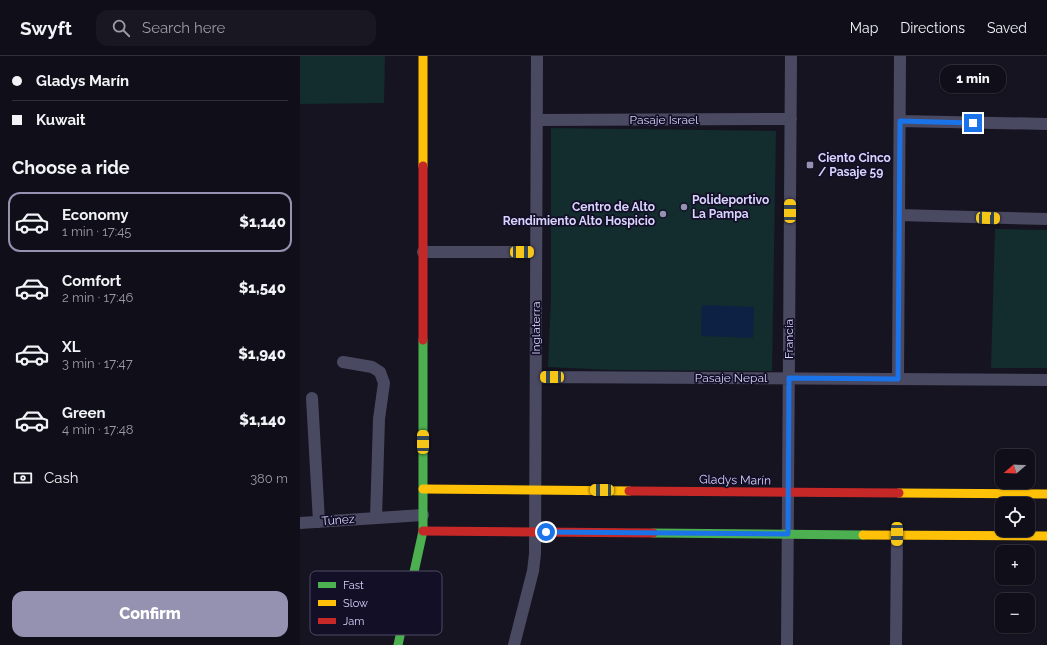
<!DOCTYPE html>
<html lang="en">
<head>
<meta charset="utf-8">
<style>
	body { margin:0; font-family:Raleway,sans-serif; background:#191822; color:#f1f3f6; height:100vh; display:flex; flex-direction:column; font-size:15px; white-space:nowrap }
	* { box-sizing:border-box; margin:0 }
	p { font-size:13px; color:#9c9ca2 }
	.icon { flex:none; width:22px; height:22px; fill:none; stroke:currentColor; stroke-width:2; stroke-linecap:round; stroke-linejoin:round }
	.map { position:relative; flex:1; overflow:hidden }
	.side { display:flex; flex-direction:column; background:#100f19; width:300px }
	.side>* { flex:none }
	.top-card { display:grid; align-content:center; height:88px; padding:0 12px; background:#100f19 }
	.needle { width:26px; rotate:251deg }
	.tools { position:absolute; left:695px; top:393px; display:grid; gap:8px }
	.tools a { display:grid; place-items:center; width:40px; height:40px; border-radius:8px; background:#100f19; box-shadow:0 1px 3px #0004,0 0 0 1px #302f38; font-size:20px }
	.end { position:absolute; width:18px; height:18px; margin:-9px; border:5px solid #1a73e8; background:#fff; box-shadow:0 0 0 2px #fff }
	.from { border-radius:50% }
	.bubble { position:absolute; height:28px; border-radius:12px; background:#100f19; box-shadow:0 1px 3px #0004,0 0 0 1px #302f38; font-size:13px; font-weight:800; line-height:28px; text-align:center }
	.car { position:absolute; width:12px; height:24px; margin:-12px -6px; border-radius:5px; box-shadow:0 0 3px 1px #0007; background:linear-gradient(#f5c518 24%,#345 0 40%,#f5c518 0 76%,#345 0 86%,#f5c518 0) }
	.top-card b { display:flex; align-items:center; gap:14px; height:38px; font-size:15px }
	.top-card b+b { border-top:1px solid #302f38 }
	.top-card i { width:10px; height:10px; background:#f1f3f6 }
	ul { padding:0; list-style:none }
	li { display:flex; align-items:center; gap:12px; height:60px; margin:0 8px 6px; padding:0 4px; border:2px solid transparent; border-radius:12px }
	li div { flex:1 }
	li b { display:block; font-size:15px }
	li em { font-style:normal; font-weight:800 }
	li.on { border-color:#9591b1 }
	li>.icon { width:36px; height:36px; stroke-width:1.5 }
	h2 { padding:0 12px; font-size:18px; line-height:48px }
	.pay { display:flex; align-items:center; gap:10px; height:44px; padding:0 12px; font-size:15px }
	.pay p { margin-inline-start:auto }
	.cta { display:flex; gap:8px; margin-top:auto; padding:8px 12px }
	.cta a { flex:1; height:46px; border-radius:12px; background:#9591b1; color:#fff; font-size:16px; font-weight:800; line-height:46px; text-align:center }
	header { display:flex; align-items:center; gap:24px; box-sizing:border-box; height:56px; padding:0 20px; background:#100f19; border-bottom:1px solid #302f38 }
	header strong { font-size:19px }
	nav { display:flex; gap:22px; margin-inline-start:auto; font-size:14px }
	.search { width:280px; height:36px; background:#191822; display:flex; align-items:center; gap:10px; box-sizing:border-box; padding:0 14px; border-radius:12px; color:#9c9ca2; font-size:15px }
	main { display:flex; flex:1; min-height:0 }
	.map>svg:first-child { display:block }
	.green { fill:#132c2d }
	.water { fill:#0d2144 }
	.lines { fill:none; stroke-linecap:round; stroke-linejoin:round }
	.street { stroke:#4a4962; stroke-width:12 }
	.fast { stroke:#4caf50; stroke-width:9 }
	.slow { stroke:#ffc107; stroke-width:9 }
	.jam { stroke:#c62828; stroke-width:9 }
	.route { stroke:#1a73e8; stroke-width:5 }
	.poi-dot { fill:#9591b1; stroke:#130f26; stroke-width:1.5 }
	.labels { text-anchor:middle; stroke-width:3.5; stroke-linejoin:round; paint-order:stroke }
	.street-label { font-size:12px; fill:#d9d4ff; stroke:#130f26 }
	.poi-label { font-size:12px; font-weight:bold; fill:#d9d4ff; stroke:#130f26; text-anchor:start }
	.key { fill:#130f26; stroke:#4e4a67; stroke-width:1 }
	.key-label { font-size:11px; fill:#d9d4ff }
</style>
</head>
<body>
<header>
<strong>Swyft</strong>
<div class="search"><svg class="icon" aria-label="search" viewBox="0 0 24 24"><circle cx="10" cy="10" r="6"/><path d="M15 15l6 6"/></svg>Search here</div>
<nav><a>Map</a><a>Directions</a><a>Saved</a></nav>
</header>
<main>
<section class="side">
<div class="top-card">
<b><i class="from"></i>Gladys Marín</b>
<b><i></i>Kuwait</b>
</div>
<h2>Choose a ride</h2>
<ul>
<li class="on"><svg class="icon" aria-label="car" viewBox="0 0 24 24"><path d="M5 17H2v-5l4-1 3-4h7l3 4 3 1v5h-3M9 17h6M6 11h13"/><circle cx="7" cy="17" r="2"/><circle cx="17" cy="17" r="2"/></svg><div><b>Economy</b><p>1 min · 17:45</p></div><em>$1,140</em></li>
<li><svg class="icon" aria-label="car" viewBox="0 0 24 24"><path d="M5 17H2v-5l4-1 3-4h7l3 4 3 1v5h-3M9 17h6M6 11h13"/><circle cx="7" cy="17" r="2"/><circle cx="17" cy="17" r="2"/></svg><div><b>Comfort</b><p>2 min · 17:46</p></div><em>$1,540</em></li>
<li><svg class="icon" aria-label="car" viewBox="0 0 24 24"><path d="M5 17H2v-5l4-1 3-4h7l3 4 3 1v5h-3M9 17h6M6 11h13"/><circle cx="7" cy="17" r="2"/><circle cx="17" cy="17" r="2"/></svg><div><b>XL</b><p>3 min · 17:47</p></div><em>$1,940</em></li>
<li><svg class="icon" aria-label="car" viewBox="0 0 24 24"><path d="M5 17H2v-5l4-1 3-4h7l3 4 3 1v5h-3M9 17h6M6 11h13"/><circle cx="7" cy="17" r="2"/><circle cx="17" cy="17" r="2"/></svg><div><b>Green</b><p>4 min · 17:48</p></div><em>$1,140</em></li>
</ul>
<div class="pay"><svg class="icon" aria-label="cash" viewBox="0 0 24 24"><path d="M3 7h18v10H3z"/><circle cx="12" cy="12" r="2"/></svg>Cash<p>380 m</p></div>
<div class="cta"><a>Confirm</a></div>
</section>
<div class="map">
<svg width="747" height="589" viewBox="0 0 747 589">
	<rect width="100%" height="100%" fill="#161421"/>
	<!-- green -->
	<path class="green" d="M 0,0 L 85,0 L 84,47 L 0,48 Z
		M 251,72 L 476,75 L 472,315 L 311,314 L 248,311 L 251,241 Z
		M 695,173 L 747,174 L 747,312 L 691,312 Z"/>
	<!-- water -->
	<path class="water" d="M 402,249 L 454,251 L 453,282 L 401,280 Z"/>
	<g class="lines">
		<!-- street -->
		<path class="street" d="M 237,64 L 491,63
			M 600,65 L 747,68
			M 599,159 L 747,163
			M 123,196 L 236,196
			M 43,306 L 72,311 L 80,316 L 84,327 L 79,363 L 76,462
			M 236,321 L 747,324
			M 598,323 L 600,0
			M 12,342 L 19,466
			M 0,467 L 123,459
			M 214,589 L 233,515 L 235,498 L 237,0
			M 487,589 L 491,0
			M 596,589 L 597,479"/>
		<!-- fast -->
		<path class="fast" d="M 353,477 L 563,479
			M 98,589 L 123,475 L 123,284"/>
		<!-- slow -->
		<path class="slow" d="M 123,0 L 123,110
			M 123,433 L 329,435
			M 599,437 L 747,438
			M 563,479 L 747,480"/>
		<!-- jam -->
		<path class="jam" d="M 123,110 L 123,284
			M 329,435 L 599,437
			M 123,475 L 353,477"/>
	</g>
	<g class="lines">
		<!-- route -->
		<path class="route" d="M 246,476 L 488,478 L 489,322 L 598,323 L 600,65 L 673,67"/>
	</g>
	<!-- markers -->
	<g class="poi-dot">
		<rect x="506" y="105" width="8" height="8" rx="2"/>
		<circle cx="384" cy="151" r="4"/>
		<circle cx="363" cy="158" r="4"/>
	</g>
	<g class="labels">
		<!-- street labels -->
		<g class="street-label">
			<text x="364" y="68">Pasaje Israel</text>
			<text transform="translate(236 272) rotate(-90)" y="4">Inglaterra</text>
			<text transform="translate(489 283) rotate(-90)" y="4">Francia</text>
			<text x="431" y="326">Pasaje Nepal</text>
			<text transform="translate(435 424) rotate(1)" y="4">Gladys Marín</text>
			<text transform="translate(38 464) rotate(-4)" y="4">Túnez</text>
		</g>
		<!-- poi labels -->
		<g class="poi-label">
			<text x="518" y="106">Ciento Cinco<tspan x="518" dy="14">/ Pasaje 59</tspan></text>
			<text x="392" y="148">Polideportivo<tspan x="392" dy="14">La Pampa</tspan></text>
			<text x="355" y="155" text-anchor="end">Centro de Alto<tspan x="355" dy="14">Rendimiento Alto Hospicio</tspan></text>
		</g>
	</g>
	<!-- legend -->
	<rect x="10" y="515" width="132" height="64" rx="6" class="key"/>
	<rect x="18" y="526" width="18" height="6" fill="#4caf50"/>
	<rect x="18" y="544" width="18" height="6" fill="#ffc107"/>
	<rect x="18" y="562" width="18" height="6" fill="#c62828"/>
	<g class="key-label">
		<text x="43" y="533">Fast</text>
		<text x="43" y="551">Slow</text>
		<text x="43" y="569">Jam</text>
	</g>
</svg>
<div class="tools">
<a><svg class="needle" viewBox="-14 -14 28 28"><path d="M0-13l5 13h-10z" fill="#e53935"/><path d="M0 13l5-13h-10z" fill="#9c9ca2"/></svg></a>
<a><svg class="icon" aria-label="locate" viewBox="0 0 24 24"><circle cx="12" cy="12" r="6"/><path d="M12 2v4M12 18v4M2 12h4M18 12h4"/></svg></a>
<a>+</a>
<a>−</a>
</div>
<i class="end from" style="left:246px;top:476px"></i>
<i class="end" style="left:673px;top:67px"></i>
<div class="bubble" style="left:640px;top:9px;width:66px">1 min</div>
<i class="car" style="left:490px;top:155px;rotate:0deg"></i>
<i class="car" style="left:688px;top:162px;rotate:92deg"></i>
<i class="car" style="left:222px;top:196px;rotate:90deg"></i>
<i class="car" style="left:252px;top:321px;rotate:270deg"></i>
<i class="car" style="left:123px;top:386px;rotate:0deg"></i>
<i class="car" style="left:302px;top:434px;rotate:271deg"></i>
<i class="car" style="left:597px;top:478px;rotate:180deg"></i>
</div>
</main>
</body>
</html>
